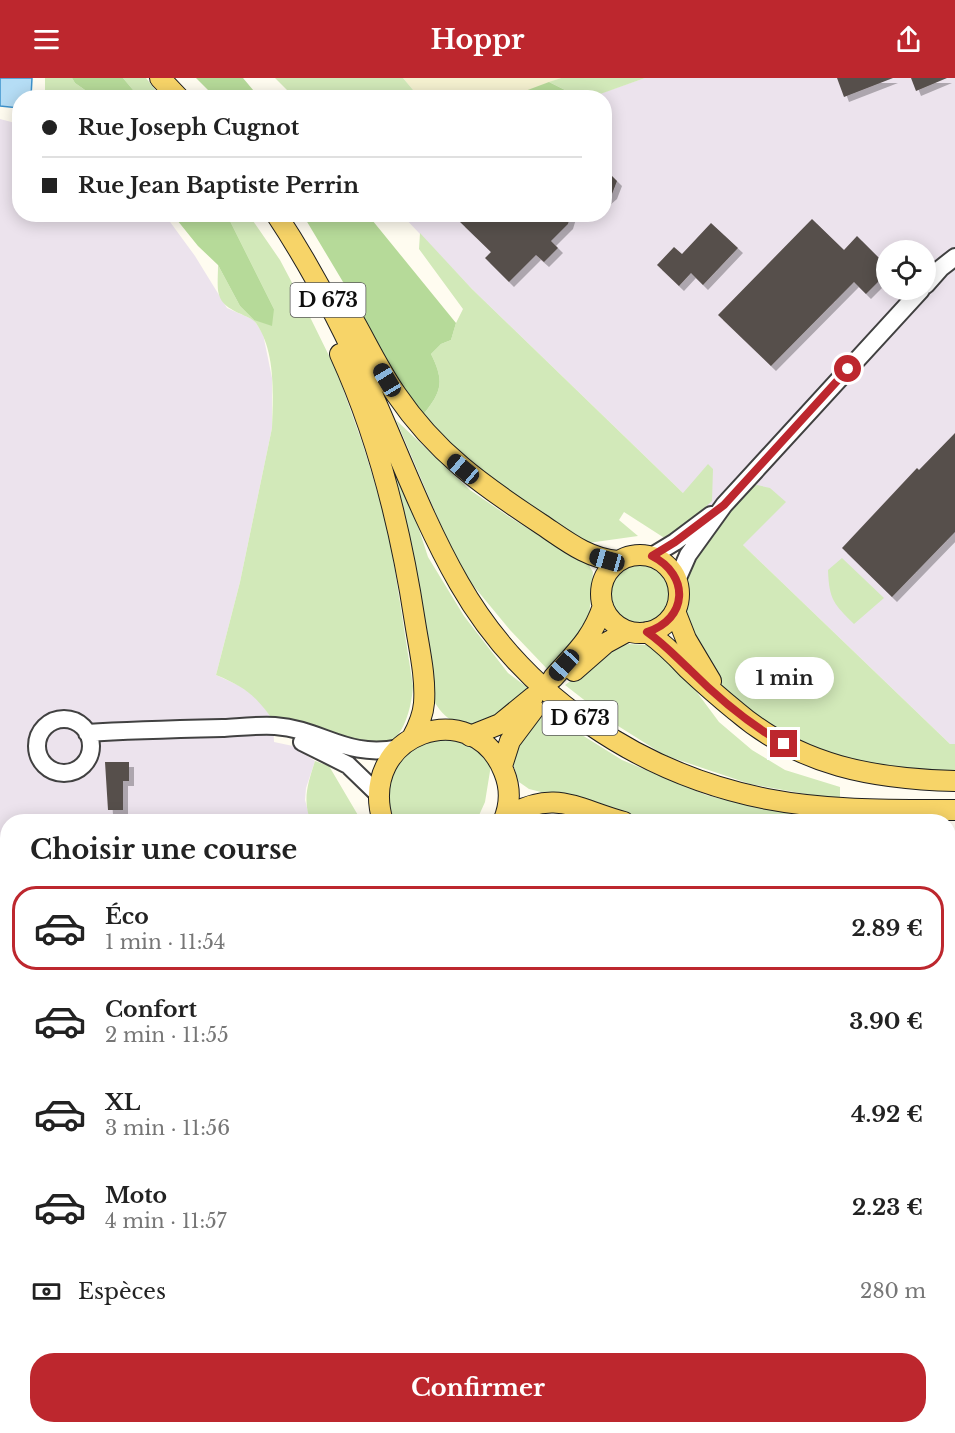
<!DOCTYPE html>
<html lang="fr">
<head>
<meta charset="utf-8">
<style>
	body { margin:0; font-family:"Libre Baskerville",serif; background:#f6f6f6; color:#222; height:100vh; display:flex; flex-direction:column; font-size:22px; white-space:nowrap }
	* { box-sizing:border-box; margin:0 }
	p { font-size:20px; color:#767676 }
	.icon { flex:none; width:33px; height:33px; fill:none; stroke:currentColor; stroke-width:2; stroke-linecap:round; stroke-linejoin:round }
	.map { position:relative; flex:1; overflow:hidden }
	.side { position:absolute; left:0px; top:736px; width:956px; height:620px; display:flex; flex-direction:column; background:#fff; border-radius:24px 24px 0 0; box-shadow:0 3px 15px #0003 }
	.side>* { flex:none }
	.banner { position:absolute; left:12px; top:12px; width:600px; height:132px; border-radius:24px; box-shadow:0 3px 15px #0003; display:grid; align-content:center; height:132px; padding:0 30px; background:#fff }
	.controls { position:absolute; left:876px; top:162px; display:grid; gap:12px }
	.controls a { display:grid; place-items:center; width:60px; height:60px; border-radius:50%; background:#fff; box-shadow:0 3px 15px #0003; font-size:30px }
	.end { position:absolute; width:27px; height:27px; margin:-14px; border:8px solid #bd272e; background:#fff; box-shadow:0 0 0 3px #fff }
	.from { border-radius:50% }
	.bubble { position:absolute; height:42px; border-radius:21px; background:#fff; box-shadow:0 3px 15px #0003; font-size:20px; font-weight:800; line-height:42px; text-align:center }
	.car { position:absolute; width:18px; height:36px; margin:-18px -9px; border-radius:8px; box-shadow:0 0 4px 2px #0007; background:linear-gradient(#222 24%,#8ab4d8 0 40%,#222 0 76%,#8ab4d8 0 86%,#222 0) }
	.banner b { display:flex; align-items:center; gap:21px; height:57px; font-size:22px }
	.banner b+b { border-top:2px solid #e0e0e0 }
	.banner i { width:15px; height:15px; background:#222 }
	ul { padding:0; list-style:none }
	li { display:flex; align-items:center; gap:18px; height:84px; margin:0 12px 9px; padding:0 18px; border:3px solid transparent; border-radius:24px }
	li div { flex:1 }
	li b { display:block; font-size:22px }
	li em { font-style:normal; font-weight:800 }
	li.current { border-color:#bd272e }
	li>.icon { width:54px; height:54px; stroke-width:1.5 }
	h2 { padding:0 30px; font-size:27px; line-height:72px }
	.pay { display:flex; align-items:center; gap:15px; height:66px; padding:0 30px; font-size:22px }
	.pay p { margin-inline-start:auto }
	.button { display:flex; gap:12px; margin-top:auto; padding:12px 30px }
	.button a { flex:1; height:69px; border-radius:24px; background:#bd272e; color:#fff; font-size:24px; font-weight:800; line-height:69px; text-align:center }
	header { display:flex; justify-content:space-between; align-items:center; height:78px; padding:0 30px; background:#bd272e; color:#fff; font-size:27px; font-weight:800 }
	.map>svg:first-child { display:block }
	.industrial { fill:#ece3ed; fill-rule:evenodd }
	.farmland { fill:#f5f1d0 }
	.green { fill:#d2e9b9 }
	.forest { fill:#b6da99 }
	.water { fill:#b5ddf5; stroke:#3d92cc; stroke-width:1.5 }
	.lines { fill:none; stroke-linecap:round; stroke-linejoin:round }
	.stream { stroke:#3d92cc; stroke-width:4 }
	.building { fill:#574f4b; filter:url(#shadow) }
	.minor-casing { stroke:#414141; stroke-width:20 }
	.major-casing { stroke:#1f1f1f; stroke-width:22 }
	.minor { stroke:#fff; stroke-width:16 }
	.major { stroke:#f7d468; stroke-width:20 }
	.route { stroke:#bd272e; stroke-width:8 }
	.labels { text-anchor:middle; stroke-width:6; stroke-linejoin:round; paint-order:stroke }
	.shield { fill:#fff; stroke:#565656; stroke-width:1.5 }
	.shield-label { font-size:20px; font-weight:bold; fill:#0e0e0e }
</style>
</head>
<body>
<header><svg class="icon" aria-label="menu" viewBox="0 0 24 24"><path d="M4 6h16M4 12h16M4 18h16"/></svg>Hoppr<svg class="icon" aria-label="share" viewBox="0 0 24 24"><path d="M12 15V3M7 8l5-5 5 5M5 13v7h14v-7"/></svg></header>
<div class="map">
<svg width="955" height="1355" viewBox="0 0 955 1355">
	<defs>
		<filter id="shadow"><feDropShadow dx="5" dy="5" stdDeviation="0" flood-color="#0004"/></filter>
	</defs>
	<rect width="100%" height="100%" fill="#fffcf0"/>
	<!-- industrial -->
	<path class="industrial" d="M 645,0 L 955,0 L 955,666 L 950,666 L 743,467 L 683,415 L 472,211 L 402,137 L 604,136 L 604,20 L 590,19 ZM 886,172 L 926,172 L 926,212 L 886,212 Z
		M 0,41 L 19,46 L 20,136 L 165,137 L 195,178 L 227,230 L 254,242 L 263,256 L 272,300 L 272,350 L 240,504 L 216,597 L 244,610 L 258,621 L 273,642 L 274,664 L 293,668 L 315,683 L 306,710 L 305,722 L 311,744 L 8,744 L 8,1348 L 373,1349 L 372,1355 L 0,1355 Z
		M 948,768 L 955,768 L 955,1355 L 484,1355 L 484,1348 L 948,1348 Z"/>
	<!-- farmland -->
	<path class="farmland" d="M 403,0 L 561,0 L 509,20 L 419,19 Z"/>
	<!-- green -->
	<path class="green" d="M 45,0 L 72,0 L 75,5 L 95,19 L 45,20 Z
		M 123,0 L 146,0 L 161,19 L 139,19 Z
		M 275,0 L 403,0 L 419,19 L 294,19 Z
		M 561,0 L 645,0 L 589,20 L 579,19 L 549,4 Z
		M 227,137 L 249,137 L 280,182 L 309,237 L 337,294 L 363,367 L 388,448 L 413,608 C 412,624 406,656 389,664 C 386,665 380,666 375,667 L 273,642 C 255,617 245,609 216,597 L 240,504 L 272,350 C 273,316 276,274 256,245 C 252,240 246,239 241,236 C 213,224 218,213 218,187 L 240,228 L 254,242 L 274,231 Z
		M 420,155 L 472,211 L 683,415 L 708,386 L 713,391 L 712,423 L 687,446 L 666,461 L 624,434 L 619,442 L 638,458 L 588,465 L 492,408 L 420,341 C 439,316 447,308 431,276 L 441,266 L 451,262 L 456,245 L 463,231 L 419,171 Z
		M 370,335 L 414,436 L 428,479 L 464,538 L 508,595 L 532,613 L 483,650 C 456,647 446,644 432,620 Z
		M 396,342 L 470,412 L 508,438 L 565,474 L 587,484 L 593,494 L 588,551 L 551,595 L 510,552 L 467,500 L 445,457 Z
		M 757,407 L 770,410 L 786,424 L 743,467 L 950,666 L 955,666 L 955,697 C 870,694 767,676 715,601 C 703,584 694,558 685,538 L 689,524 L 686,499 L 695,477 L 747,410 Z
		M 842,480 L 884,520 L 854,546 C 834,526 829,522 828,492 Z
		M607 518a31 31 0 1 1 62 0a31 31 0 1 1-62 0Z
		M 628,566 L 646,567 L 657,571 L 696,613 L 719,644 L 752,672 L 785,692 L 840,709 L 840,722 L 750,706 L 664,677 L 615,646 L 565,607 L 619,568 Z
		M 546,626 L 566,647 L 622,682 L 706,717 L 754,729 L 837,740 L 755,744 L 650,743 L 611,737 L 585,725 L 529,711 L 519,704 L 511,679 L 516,664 Z
		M 439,661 C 462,662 477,670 491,687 L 485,724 L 476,744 L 391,744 L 386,707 L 392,691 L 416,667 Z
		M 315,683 L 329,688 L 362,744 L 311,744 C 302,722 308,705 315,683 Z
		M 948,1216 L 955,1216 L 955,1289 L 948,1282 Z"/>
	<!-- forest -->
	<path class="forest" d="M 72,0 L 123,0 L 139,19 L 95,19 L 75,5 Z
		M 196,0 L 243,0 L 259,19 L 215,19 Z
		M 549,4 L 579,19 L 509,19 Z
		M 173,137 L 227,137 L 274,231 L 272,248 L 254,242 L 240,228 L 218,187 L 198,168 Z
		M 303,137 L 368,137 L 456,245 L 451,262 L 441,266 L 431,276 C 447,308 439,316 420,341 L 390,299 L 349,214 Z"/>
	<!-- water -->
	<path class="water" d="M 0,0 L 32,0 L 31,19 L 20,20 L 19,30 L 0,28 Z"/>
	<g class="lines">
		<!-- stream -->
		<path class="stream" d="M 948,789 L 955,789
			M 685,1348 L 685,1355
			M 379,1355 L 379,1348
			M 504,1355 L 504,1348"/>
	</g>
	<!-- building -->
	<path class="building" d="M 837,0 L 893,0 L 844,19 Z
		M 911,0 L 947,0 L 916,13 Z
		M 604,90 L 617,103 L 612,116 L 604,123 Z
		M 468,136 L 557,136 L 560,139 L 562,136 L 571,136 L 568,146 L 551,163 L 558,170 L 544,184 L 536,177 L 509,204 L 485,180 L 491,174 L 460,144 Z
		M 812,141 L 844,172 L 857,158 L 886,187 L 886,196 L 866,216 L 854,204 L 771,288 L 718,237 Z
		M 711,145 L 738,170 L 703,207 L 691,195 L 679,208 L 657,187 L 674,169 L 682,176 Z
		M 955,355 L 955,454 L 892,519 L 842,470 L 917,390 L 919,392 Z
		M 105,684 L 129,684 L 129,703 L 123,703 L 123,732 L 108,732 Z"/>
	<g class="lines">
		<defs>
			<path id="minor" d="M 926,207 L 941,190 L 955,179
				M 652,478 L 675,464 L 711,437
				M 677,502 L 688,477 L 724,427 L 921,212
				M37 668a27 27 0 1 1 54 0a27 27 0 1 1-54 0Z
				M 87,655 C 133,652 179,651 224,650 C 241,649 258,647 275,648 C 322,651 346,681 399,670
				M 302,664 L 348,687 L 378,716"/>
			<path id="major" d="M 160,0 L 179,20
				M 276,136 C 313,192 343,250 370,311 C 399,376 424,444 459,505 C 524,619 640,696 767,721 C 829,733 892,732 955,732
				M 341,221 C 361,252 375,286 396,316 C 436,375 482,407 541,446 C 565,462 588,481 618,483
				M 340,276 C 379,361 401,452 415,544 C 419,570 426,599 424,625 C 423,638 418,649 412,660
				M601 516a39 39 0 1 1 78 0a39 39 0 1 1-78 0Z
				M 675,533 L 686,561 L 711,603
				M 647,554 C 663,565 675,577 688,591 C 703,605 720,620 736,633 C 800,688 874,701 955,703
				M 574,593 L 606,565 L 628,553
				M 553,600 C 575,575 592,561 603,528
				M 470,658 L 500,646 L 533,619
				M 502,688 L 510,663 L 534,631
				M 506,739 C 555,710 576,731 624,744
				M 383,744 C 356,654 474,616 504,694 C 511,711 510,728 503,744
				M 432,1355 L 433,1348"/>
		</defs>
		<!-- minor casing -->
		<use href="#minor" class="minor-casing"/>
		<!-- major casing -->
		<use href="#major" class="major-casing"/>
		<!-- minor -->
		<use href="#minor" class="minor"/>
		<!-- major -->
		<use href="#major" class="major"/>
	</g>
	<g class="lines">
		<!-- route -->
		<path class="route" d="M 784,666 C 749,646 718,620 689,591 C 675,578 663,565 647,554 C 688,541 690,497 652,478 L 675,464 L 724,427 L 848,291"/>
	</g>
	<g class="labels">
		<!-- shield labels -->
		<g class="shield">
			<rect x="290.5" y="205" width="75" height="34" rx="4.5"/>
			<rect x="542.5" y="623" width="75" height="34" rx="4.5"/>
		</g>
		<g class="shield-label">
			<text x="328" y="229">D 673</text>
			<text x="580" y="647">D 673</text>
		</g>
	</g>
</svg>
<div class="controls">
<a><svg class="icon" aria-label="locate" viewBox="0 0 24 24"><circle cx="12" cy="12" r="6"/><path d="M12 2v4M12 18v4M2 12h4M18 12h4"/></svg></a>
</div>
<i class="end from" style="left:848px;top:291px"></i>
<i class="end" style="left:784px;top:666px"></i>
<div class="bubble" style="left:735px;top:579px;width:99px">1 min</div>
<i class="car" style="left:387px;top:302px;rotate:329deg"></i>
<i class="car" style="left:463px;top:391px;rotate:310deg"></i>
<i class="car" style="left:607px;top:482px;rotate:286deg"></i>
<i class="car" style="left:564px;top:587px;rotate:222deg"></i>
<div class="banner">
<b><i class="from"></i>Rue Joseph Cugnot</b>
<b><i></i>Rue Jean Baptiste Perrin</b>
</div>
<section class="side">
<h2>Choisir une course</h2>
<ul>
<li class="current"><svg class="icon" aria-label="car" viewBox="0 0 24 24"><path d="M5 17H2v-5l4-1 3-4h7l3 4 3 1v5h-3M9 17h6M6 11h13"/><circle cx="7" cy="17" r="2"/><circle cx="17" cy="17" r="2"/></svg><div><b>Éco</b><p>1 min · 11:54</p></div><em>2.89 €</em></li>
<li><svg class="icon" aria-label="car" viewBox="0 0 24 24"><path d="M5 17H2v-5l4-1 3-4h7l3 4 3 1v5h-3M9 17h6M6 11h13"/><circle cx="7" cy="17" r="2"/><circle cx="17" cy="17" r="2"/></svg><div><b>Confort</b><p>2 min · 11:55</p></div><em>3.90 €</em></li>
<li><svg class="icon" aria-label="car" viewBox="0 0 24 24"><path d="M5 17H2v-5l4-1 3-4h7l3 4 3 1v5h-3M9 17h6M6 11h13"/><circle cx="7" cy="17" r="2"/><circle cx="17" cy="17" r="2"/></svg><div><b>XL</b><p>3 min · 11:56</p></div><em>4.92 €</em></li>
<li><svg class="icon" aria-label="car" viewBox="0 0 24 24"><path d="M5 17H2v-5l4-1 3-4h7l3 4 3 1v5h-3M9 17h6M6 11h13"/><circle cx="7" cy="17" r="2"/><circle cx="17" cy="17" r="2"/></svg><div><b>Moto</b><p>4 min · 11:57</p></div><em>2.23 €</em></li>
</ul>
<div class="pay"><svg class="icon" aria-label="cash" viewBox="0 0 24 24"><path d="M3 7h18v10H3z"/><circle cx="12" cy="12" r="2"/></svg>Espèces<p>280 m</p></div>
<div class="button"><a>Confirmer</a></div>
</section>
</div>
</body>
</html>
